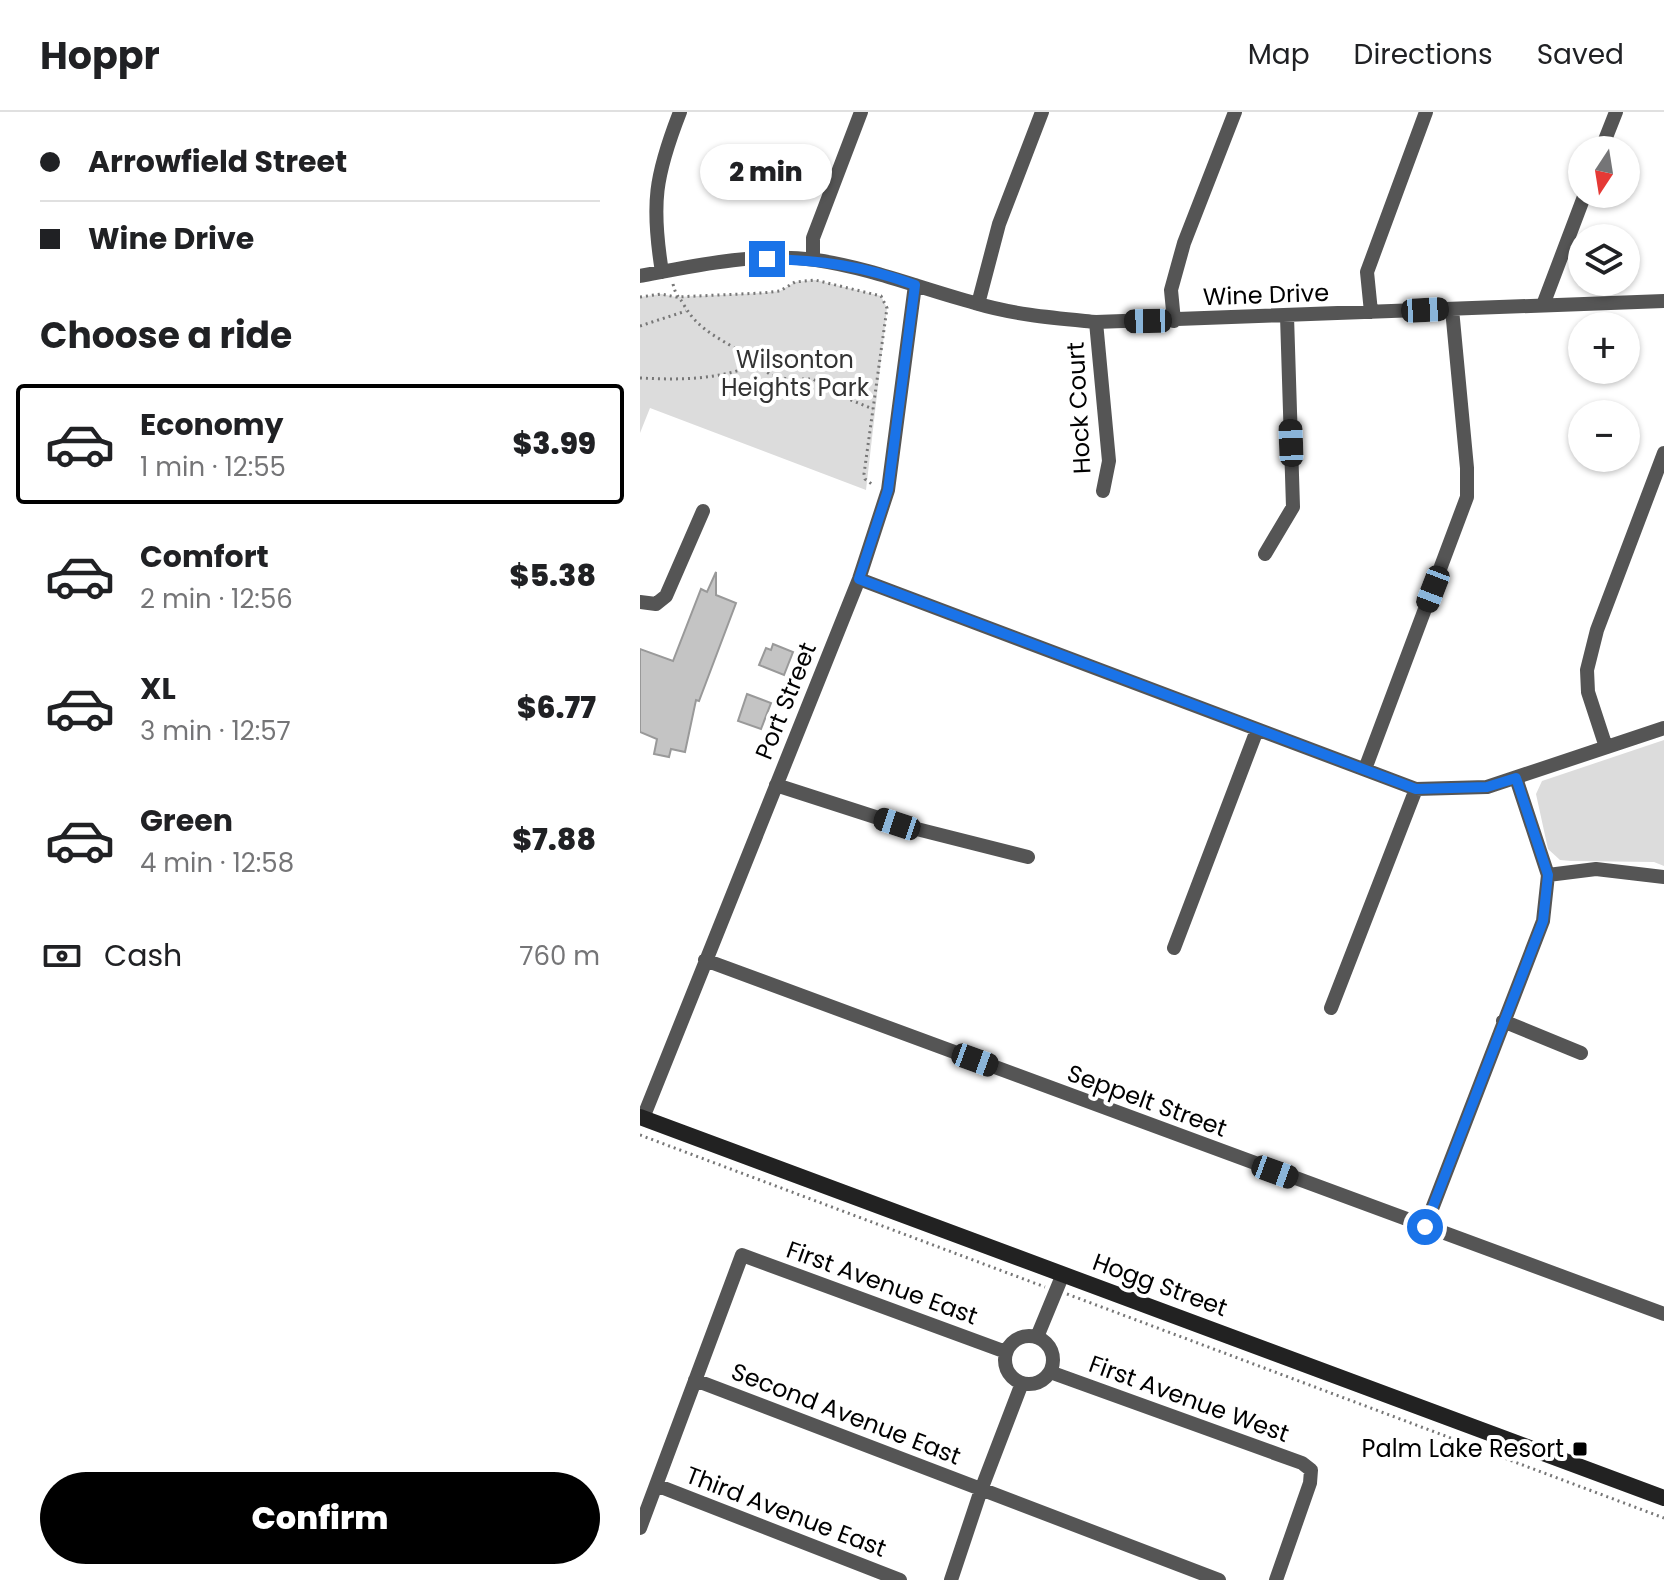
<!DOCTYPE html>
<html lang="en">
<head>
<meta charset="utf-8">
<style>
	body { margin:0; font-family:Poppins,sans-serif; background:#f2f2f2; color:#202124; height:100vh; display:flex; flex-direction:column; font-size:30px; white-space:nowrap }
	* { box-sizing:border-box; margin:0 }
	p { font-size:26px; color:#757577 }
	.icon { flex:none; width:44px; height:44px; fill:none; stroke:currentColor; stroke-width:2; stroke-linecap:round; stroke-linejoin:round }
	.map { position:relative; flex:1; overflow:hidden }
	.sheet { display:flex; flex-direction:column; background:#fff; width:640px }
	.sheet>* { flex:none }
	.top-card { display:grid; align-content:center; height:176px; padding:0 40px; background:#fff }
	.needle { width:52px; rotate:192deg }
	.buttons { position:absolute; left:928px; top:24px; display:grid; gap:16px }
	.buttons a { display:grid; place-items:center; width:72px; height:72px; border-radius:50%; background:#fff; box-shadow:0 2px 6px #0004; font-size:40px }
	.end { position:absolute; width:36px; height:36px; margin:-18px; border:10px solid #1a73e8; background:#fff; box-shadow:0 0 0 4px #fff }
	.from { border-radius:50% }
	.bubble { position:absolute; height:56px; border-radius:28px; background:#fff; box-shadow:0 2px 6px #0004; font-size:26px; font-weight:800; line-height:56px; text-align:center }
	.car { position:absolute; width:24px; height:48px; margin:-24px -12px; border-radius:10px; box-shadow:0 0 6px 2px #0007; background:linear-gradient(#222 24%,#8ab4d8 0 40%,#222 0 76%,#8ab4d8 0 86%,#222 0) }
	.top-card b { display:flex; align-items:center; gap:28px; height:76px; font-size:30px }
	.top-card b+b { border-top:2px solid #e0e0e0 }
	.top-card i { width:20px; height:20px; background:#202124 }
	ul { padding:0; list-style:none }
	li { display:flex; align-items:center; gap:24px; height:120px; margin:0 16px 12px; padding:0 24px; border:4px solid transparent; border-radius:8px }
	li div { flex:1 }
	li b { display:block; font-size:30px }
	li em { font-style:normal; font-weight:800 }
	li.current { border-color:#000 }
	li>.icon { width:72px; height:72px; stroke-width:1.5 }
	h2 { padding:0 40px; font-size:36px; line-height:96px }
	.pay { display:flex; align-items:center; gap:20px; height:88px; padding:0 40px; font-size:30px }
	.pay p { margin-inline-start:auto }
	.primary-button { display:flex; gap:16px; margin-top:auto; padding:16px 40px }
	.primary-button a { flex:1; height:92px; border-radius:48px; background:#000; color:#fff; font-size:32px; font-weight:800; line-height:92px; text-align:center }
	header { display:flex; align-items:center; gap:48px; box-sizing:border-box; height:112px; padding:0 40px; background:#fff; border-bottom:2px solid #e0e0e0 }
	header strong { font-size:38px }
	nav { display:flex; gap:44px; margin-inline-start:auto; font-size:28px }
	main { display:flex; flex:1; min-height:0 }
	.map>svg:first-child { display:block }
	.green { fill:#dcdcdc }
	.building { fill:#c4c4c4; stroke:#999; stroke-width:2 }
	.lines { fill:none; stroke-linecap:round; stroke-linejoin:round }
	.path { stroke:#777; stroke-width:3; stroke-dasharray:2 4; stroke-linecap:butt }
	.street { stroke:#555; stroke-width:14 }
	.secondary { stroke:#222; stroke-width:16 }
	.route { stroke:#1a73e8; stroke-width:10 }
	.poi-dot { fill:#000; stroke:#fff; stroke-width:3 }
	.labels { text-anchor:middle; stroke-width:8; stroke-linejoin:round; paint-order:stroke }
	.street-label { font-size:24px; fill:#000; stroke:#fff }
	.park-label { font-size:24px; fill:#333; stroke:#fff }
	.poi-label { font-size:24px; fill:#000; stroke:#fff; text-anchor:end }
</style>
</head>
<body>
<header>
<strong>Hoppr</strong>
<nav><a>Map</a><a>Directions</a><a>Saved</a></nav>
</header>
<main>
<section class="sheet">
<div class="top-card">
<b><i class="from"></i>Arrowfield Street</b>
<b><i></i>Wine Drive</b>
</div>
<h2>Choose a ride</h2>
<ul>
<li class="current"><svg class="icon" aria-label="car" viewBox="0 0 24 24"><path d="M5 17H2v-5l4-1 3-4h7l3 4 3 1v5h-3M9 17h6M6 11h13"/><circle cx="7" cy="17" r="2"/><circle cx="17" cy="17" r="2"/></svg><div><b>Economy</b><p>1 min · 12:55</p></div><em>$3.99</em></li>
<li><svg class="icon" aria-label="car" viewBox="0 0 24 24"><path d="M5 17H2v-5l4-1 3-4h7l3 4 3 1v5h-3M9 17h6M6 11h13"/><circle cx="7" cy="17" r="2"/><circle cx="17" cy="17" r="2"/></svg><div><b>Comfort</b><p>2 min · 12:56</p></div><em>$5.38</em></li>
<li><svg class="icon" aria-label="car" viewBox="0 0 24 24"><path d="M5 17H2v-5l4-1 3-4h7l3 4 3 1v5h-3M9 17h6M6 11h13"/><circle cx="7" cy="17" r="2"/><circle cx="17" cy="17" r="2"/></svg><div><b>XL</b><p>3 min · 12:57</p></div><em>$6.77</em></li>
<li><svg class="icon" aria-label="car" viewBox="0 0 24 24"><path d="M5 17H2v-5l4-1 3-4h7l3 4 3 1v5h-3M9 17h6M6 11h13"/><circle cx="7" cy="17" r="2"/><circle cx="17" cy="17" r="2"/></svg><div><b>Green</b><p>4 min · 12:58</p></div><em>$7.88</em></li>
</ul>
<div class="pay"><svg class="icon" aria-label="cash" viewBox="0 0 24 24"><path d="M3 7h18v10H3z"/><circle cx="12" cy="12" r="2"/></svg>Cash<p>760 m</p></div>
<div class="primary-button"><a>Confirm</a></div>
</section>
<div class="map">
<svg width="1024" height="1468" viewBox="0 0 1024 1468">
	<rect width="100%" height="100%" fill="#fff"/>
	<!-- green -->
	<path class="green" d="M 175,168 L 241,184 L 247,196 L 226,378 L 10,296 L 0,321 L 0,185 L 21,182 L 36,185 L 122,181 L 140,179 L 155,170 Z
		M 1024,628 L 1024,754 L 1014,750 L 931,749 L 920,748 L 908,737 L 896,682 L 902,669 Z"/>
	<!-- building -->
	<path class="building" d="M 76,460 L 76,483 L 96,491 L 59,589 L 56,588 L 45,640 L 31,637 L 29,645 L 14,642 L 17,627 L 0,620 L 0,537 L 33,549 L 61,477 L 67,480 Z
		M 133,532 L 153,540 L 144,563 L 119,553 L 126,536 L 131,538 Z
		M 107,582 L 131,591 L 121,617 L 98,609 Z"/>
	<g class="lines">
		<!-- path -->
		<path class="path" d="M 33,172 C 36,185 39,184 44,193 C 62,225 92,229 116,252
			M 0,185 L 21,182 L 36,185 L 122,181 L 140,179 L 155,170 L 175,168 L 241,184 L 247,196 L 224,362 L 225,367 L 233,373
			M 0,214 L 46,199
			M 0,266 C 39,268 80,268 116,252 L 131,263 L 147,267 L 173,267 L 203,285 L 233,297
			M 0,1023 L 405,1175
			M 427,1182 L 1024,1406"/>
		<!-- street -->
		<path class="street" d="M 961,38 L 976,0
			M 173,147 L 173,126 L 221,0
			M 22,160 C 11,92 15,64 40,0
			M 0,164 C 57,153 117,140 176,148 C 231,156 282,177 335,191 C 375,203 415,206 456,210 L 1024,189
			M 338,192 L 359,112 L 402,0
			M 903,193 L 945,82
			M 731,200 L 727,160 L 786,0
			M 534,209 L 531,178 L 544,131 L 595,0
			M 456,210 L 469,349 L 463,379
			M 625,442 L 653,395 L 647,204
			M 219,467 L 776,677 L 847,675 L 1024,616
			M 0,490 L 16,492 L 26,484 L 63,399
			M 966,635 L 948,580 L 947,558 L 957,518 L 1024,341
			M 725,657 L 827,385 L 827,356 L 812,197
			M 136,673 L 257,712 L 388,745
			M 908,763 L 956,757 L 1024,765
			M 534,836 L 617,618
			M 65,848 L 1024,1202
			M 691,896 L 776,677
			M 863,909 L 941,941
			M 3,1006 L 219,467 L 248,378 L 275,173
			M 785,1115 L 903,809 L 908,763 L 876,666
			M365 1248a24 24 0 1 1 48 0a24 24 0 1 1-48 0Z
			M 397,1225 L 423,1162
			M 410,1260 L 662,1351 L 671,1358 L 670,1371 L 636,1468
			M 55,1268 L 579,1468
			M 16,1373 L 260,1468
			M 0,1416 L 102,1143 L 366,1240
			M 311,1468 L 341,1378 L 382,1271"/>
		<!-- secondary -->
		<path class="secondary" d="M 0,1005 L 1024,1386"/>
	</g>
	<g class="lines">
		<!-- route -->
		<path class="route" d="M 127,147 C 180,148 224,154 275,173 L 248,378 L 219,467 L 776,677 L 847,675 L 876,666 L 908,763 L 903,809 L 785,1115"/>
	</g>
	<!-- markers -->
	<rect class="poi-dot" x="932" y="1329" width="16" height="16" rx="4"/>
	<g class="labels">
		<!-- street labels -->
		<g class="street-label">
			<text transform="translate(626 183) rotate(-2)" y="8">Wine Drive</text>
			<text transform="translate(439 296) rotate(-93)" y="8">Hock Court</text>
			<text transform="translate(146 589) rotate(-68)" y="8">Port Street</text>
			<text transform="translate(507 989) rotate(20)" y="8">Seppelt Street</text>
			<text transform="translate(242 1171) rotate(20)" y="8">First Avenue East</text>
			<text transform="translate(520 1173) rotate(20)" y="8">Hogg Street</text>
			<text transform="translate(549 1287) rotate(20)" y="8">First Avenue West</text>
			<text transform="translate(206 1302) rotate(21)" y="8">Second Avenue East</text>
			<text transform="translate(146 1400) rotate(21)" y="8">Third Avenue East</text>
		</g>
		<!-- park labels -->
		<g class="park-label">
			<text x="155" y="256">Wilsonton<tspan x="155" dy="28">Heights Park</tspan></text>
		</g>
		<!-- poi labels -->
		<g class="poi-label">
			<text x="924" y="1345">Palm Lake Resort</text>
		</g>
	</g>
</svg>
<div class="buttons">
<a><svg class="needle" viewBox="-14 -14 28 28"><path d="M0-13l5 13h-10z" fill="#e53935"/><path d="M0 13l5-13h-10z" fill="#757577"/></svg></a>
<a><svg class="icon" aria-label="layers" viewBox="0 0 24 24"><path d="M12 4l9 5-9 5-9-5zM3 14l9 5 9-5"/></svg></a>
<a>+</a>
<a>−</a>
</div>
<i class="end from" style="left:785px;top:1115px"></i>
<i class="end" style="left:127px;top:147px"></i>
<div class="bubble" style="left:60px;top:32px;width:132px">2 min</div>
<i class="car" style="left:785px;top:198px;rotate:87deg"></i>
<i class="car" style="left:508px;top:209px;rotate:269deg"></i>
<i class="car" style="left:651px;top:331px;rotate:358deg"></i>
<i class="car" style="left:793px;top:477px;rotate:201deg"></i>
<i class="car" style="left:257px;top:712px;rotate:288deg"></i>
<i class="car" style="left:335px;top:948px;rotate:110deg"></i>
<i class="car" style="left:635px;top:1060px;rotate:110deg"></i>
</div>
</main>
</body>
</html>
